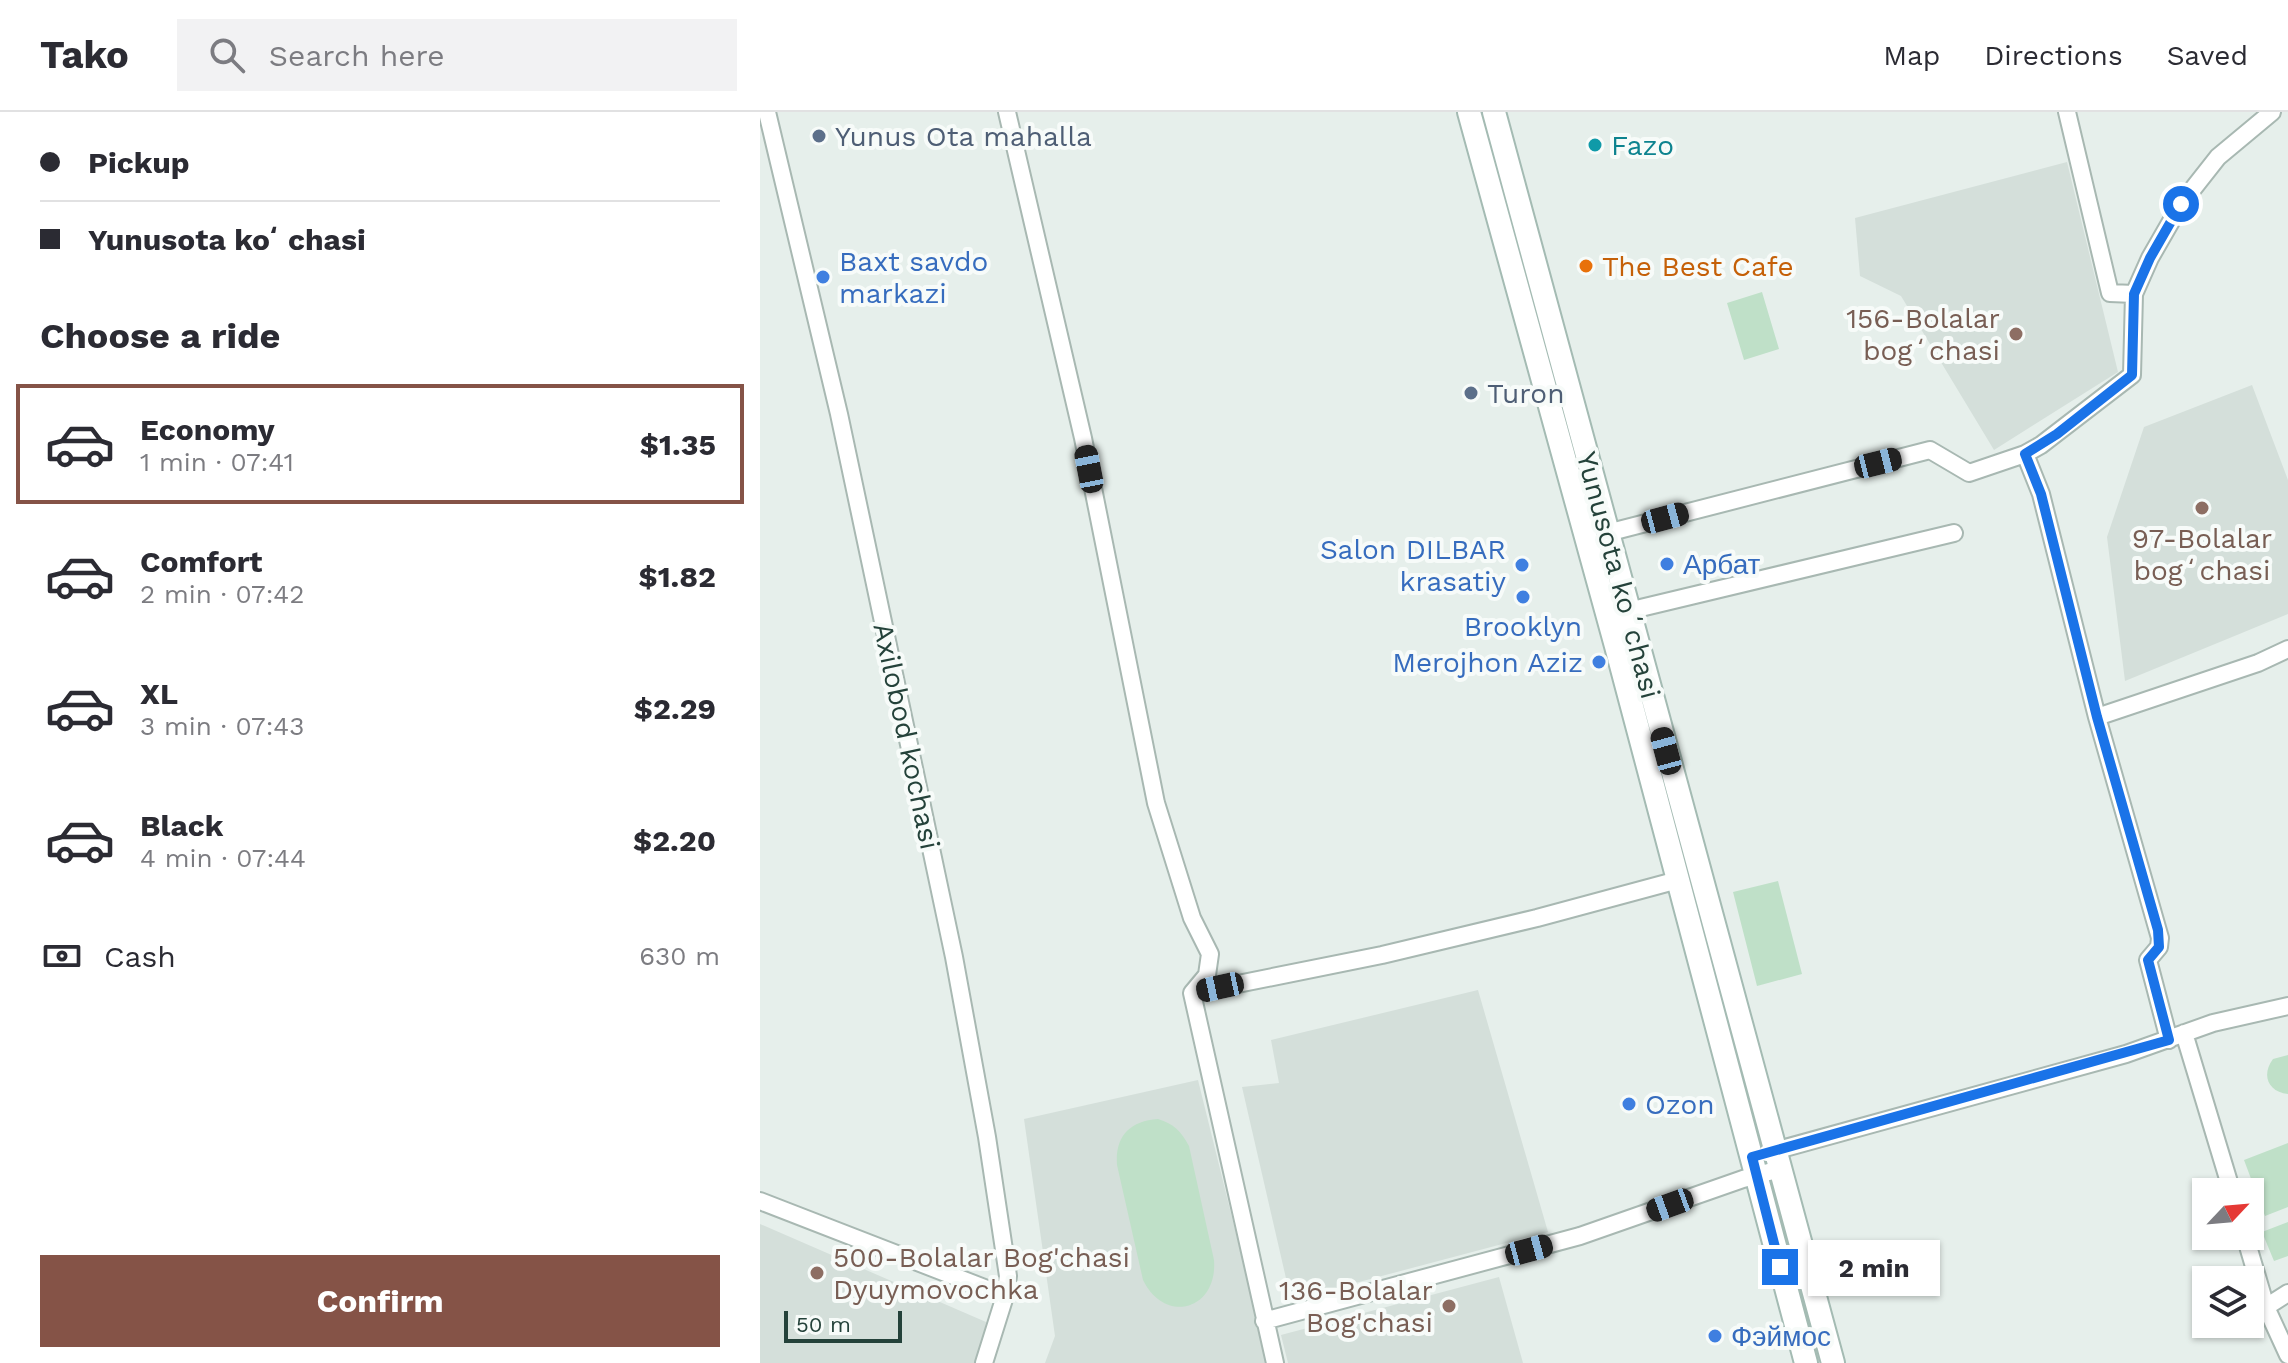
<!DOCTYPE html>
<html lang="en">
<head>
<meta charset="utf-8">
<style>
	body { margin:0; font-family:"Work Sans",sans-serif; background:#f2f2f3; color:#2b2b33; height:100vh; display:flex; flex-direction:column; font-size:30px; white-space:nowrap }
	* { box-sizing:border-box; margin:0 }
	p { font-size:26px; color:#7c7c81 }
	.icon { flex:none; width:44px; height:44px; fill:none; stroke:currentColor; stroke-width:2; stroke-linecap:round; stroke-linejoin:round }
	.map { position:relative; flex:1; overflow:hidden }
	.sheet { display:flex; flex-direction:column; background:#fff; width:760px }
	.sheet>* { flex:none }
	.banner { display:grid; align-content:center; height:176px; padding:0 40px; background:#fff }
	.needle { width:52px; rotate:64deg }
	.tools { position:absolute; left:1432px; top:1066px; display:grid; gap:16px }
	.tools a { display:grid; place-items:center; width:72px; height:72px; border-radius:0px; background:#fff; box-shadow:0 2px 6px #0004; font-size:40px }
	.scale { position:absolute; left:24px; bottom:20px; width:118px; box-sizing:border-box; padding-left:8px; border:4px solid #24423a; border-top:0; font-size:22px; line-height:28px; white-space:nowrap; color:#24423a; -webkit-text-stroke:6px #f7fbf9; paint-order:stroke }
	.end { position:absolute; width:36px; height:36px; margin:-18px; border:10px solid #1a73e8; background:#fff; box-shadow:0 0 0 4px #fff }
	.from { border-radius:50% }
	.bubble { position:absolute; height:56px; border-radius:0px; background:#fff; box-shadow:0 2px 6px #0004; font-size:26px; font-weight:700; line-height:56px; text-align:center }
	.car { position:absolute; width:24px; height:48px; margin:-24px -12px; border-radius:10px; box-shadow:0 0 6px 2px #0007; background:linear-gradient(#222 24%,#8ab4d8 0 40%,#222 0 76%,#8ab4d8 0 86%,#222 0) }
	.banner b { display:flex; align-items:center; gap:28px; height:76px; font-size:30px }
	.banner b+b { border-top:2px solid #e1e1e2 }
	.banner i { width:20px; height:20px; background:#2b2b33 }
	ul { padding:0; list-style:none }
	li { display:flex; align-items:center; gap:24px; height:120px; margin:0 16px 12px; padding:0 24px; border:4px solid transparent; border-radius:0px }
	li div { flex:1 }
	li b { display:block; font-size:30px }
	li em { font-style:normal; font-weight:700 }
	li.on { border-color:#855347 }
	li>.icon { width:72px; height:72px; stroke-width:1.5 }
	h2 { padding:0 40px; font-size:36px; line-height:96px }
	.pay { display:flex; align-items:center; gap:20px; height:88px; padding:0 40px; font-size:30px }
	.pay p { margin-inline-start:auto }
	.primary-button { display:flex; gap:16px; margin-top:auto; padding:16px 40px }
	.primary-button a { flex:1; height:92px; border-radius:0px; background:#855347; color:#fff; font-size:32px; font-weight:700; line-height:92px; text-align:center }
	header { display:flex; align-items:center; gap:48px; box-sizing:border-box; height:112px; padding:0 40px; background:#fff; border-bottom:2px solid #e1e1e2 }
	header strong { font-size:38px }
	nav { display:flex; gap:44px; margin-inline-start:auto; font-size:28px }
	.search { width:560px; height:72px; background:#f2f2f3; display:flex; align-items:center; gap:20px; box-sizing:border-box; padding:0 28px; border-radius:0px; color:#7c7c81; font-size:30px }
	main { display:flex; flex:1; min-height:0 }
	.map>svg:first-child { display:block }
	.built { fill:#d4dfda }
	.green { fill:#bfe0c8 }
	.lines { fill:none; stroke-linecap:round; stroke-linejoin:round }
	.street-casing { stroke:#a8b8b2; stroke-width:20 }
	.secondary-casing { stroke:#a4bbb3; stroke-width:26 }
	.street { stroke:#fff; stroke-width:16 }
	.secondary { stroke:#fff; stroke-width:22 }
	.route { stroke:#1a73e8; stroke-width:10 }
	.service-dot { fill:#5c6f8a; stroke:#f7fbf9; stroke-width:3 }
	.culture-dot { fill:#0f9aa8; stroke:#f7fbf9; stroke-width:3 }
	.food-dot { fill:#e8710a; stroke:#f7fbf9; stroke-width:3 }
	.shop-dot { fill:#3f7fe0; stroke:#f7fbf9; stroke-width:3 }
	.education-dot { fill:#8d6e63; stroke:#f7fbf9; stroke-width:3 }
	.labels { text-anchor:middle; stroke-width:8; stroke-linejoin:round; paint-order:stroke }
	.service-label { font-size:28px; fill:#4e5e75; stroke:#f7fbf9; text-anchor:start }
	.culture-label { font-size:28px; fill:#0d838f; stroke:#f7fbf9; text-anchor:start }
	.shop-label { font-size:28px; fill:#366cbe; stroke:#f7fbf9; text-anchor:start }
	.food-label { font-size:28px; fill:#c56008; stroke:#f7fbf9; text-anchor:start }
	.education-label { font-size:28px; fill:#785e54; stroke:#f7fbf9; text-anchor:end }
	.street-label { font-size:28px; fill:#24423a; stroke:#f7fbf9 }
</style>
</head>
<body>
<header>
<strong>Tako</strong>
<div class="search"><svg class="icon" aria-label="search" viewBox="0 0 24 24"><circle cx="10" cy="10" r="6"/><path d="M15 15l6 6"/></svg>Search here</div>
<nav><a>Map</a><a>Directions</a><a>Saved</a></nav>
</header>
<main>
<section class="sheet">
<div class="banner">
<b><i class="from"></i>Pickup</b>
<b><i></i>Yunusota koʻchasi</b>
</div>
<h2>Choose a ride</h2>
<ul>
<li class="on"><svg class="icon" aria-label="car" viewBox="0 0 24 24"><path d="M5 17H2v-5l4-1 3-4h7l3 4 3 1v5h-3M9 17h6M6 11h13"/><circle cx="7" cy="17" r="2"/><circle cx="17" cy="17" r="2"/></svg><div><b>Economy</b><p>1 min · 07:41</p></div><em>$1.35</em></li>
<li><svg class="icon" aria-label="car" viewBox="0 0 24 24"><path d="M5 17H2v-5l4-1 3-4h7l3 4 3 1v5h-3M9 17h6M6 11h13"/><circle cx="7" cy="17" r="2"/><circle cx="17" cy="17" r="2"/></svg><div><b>Comfort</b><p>2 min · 07:42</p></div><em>$1.82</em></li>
<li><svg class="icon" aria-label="car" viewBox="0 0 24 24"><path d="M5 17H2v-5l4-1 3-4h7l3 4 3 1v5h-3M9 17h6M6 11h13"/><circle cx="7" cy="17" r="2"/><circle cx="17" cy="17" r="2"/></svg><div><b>XL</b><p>3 min · 07:43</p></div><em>$2.29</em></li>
<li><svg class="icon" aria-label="car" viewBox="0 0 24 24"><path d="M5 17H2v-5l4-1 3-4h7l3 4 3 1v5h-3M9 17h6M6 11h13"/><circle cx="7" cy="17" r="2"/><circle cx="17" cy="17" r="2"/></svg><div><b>Black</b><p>4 min · 07:44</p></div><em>$2.20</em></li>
</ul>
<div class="pay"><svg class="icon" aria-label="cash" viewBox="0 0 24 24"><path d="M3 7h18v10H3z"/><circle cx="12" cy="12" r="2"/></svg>Cash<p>630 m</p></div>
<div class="primary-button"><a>Confirm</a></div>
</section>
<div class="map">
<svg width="1528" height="1251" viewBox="0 0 1528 1251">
	<rect width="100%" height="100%" fill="#e6efeb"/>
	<!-- built -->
	<path class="built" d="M 1307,50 L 1358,260 L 1234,338 L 1141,184 L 1100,164 L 1095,106 Z
		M 1492,273 L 1528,368 L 1528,502 L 1365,569 L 1347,425 L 1384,315 Z
		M 718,878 L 788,1120 L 531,1188 L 482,975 L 519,971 L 511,928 Z
		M 438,968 L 508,1251 L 285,1251 L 295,1224 L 264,1007 Z
		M 0,1112 L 226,1210 L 222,1251 L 0,1251 Z
		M 739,1165 L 763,1251 L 528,1251 L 521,1223 Z"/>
	<!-- green -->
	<path class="green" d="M 1002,180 L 1019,237 L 984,248 L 967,191 Z
		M 1018,769 L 1042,862 L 997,874 L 973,780 Z
		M 1528,943 L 1528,982 C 1508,980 1501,963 1513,947 Z
		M 398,1007 C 414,1012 421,1019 429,1034 L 454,1148 C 458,1198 405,1213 383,1168 L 357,1053 C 355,1025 369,1009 398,1007 Z
		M 1528,1031 L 1528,1095 L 1505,1104 L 1484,1048 Z
		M 1528,1110 L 1528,1144 L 1514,1149 L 1502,1120 Z"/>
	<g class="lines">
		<defs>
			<path id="street" d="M 7,0 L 79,302 L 194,845 L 227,1025 L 248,1164 L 245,1184 L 224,1251
				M 247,0 L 323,326 L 396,691 L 432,806 L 450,842 L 447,863 L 432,881 L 515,1251
				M 1307,0 L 1350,181 L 1374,182
				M 1265,342 L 1281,382 L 1337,605 L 1498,551 L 1528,537
				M 847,421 L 1170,338 L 1209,361 L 1265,342 L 1281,333 L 1372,263 L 1374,182 L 1390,146 L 1421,92 L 1458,45 L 1512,0
				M 868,499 L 1194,421
				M 1337,605 L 1400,826 L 1399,835 L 1388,848 L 1409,928
				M 433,881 L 622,843 L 777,806 L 918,768
				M 1424,921 L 1472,1080
				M 1007,1041 L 1366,942 L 1453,911 L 1528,894
				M 0,1089 L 245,1184
				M 1485,1124 L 1506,1195 L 1528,1243
				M 1506,1195 L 1528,1181
				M 504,1209 L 820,1124 L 983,1067 L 1020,1057"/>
			<path id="secondary" d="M 709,0 L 856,534 L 1046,1251
				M 734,0 L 1073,1251"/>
		</defs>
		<!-- street casing -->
		<use href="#street" class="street-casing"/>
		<!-- secondary casing -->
		<use href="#secondary" class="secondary-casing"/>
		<!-- street -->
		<use href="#street" class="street"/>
		<!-- secondary -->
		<use href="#secondary" class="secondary"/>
	</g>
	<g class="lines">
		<!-- route -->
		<path class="route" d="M 1020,1155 L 992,1045 L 1409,928 L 1388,848 L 1399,835 L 1398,818 L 1337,605 L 1281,382 L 1265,342 L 1297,322 L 1372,263 L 1374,182 L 1390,146 L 1421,92"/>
	</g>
	<!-- markers -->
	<g class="service-dot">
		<circle cx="59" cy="24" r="8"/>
		<circle cx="711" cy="281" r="8"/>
	</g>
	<circle class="culture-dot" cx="835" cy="33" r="8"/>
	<circle class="food-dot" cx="826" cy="154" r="8"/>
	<g class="shop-dot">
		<circle cx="63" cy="165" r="8"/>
		<circle cx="907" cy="452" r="8"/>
		<circle cx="762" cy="453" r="8"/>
		<circle cx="763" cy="485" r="8"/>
		<circle cx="839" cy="550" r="8"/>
		<circle cx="869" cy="992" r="8"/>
		<circle cx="955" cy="1224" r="8"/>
	</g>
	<g class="education-dot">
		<circle cx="1256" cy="222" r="8"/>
		<circle cx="1442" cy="396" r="8"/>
		<circle cx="57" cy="1161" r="8"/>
		<circle cx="689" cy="1194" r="8"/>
	</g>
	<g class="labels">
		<!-- service labels -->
		<g class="service-label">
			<text x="75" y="34">Yunus Ota mahalla</text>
			<text x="727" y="291">Turon</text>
		</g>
		<!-- culture labels -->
		<g class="culture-label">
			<text x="851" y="43">Fazo</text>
		</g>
		<!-- shop labels -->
		<g class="shop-label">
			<text x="79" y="159">Baxt savdo<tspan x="79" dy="32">markazi</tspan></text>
			<text x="746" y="447" text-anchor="end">Salon DILBAR<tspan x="746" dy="32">krasatiy</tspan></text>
			<text x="923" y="462">Арбат</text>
			<text x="763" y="524" text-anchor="middle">Brooklyn</text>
			<text x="823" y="560" text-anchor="end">Merojhon Aziz</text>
			<text x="885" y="1002">Ozon</text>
			<text x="971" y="1234">Фэймос</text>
		</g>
		<!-- food labels -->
		<g class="food-label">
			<text x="842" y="164">The Best Cafe</text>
		</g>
		<!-- education labels -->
		<g class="education-label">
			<text x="1240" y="216">156-Bolalar<tspan x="1240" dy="32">bogʻchasi</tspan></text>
			<text x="1442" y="436" text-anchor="middle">97-Bolalar<tspan x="1442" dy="32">bogʻchasi</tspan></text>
			<text x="73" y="1155" text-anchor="start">500-Bolalar Bog'chasi<tspan x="73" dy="32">Dyuymovochka</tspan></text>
			<text x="673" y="1188">136-Bolalar<tspan x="673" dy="32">Bog'chasi</tspan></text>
		</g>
		<!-- street labels -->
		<g class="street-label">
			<text transform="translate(859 463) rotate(75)" y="10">Yunusota koʻchasi</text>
			<text transform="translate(147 624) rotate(78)" y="10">Axilobod kochasi</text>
		</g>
	</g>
</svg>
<div class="tools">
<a><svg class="needle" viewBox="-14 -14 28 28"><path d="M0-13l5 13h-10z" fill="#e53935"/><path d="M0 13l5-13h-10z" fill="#7c7c81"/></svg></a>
<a><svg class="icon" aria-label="layers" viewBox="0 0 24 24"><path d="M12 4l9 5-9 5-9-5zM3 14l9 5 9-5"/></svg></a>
</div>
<div class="scale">50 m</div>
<i class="end from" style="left:1421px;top:92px"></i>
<i class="end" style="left:1020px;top:1155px"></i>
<div class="bubble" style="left:1048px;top:1128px;width:132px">2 min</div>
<i class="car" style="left:1118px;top:351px;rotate:76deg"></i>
<i class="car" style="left:329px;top:357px;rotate:349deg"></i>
<i class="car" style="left:905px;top:406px;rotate:75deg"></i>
<i class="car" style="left:906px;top:639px;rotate:345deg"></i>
<i class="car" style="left:460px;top:875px;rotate:258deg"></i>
<i class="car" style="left:910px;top:1093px;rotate:250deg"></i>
<i class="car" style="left:769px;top:1138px;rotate:75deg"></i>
</div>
</main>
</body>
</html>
